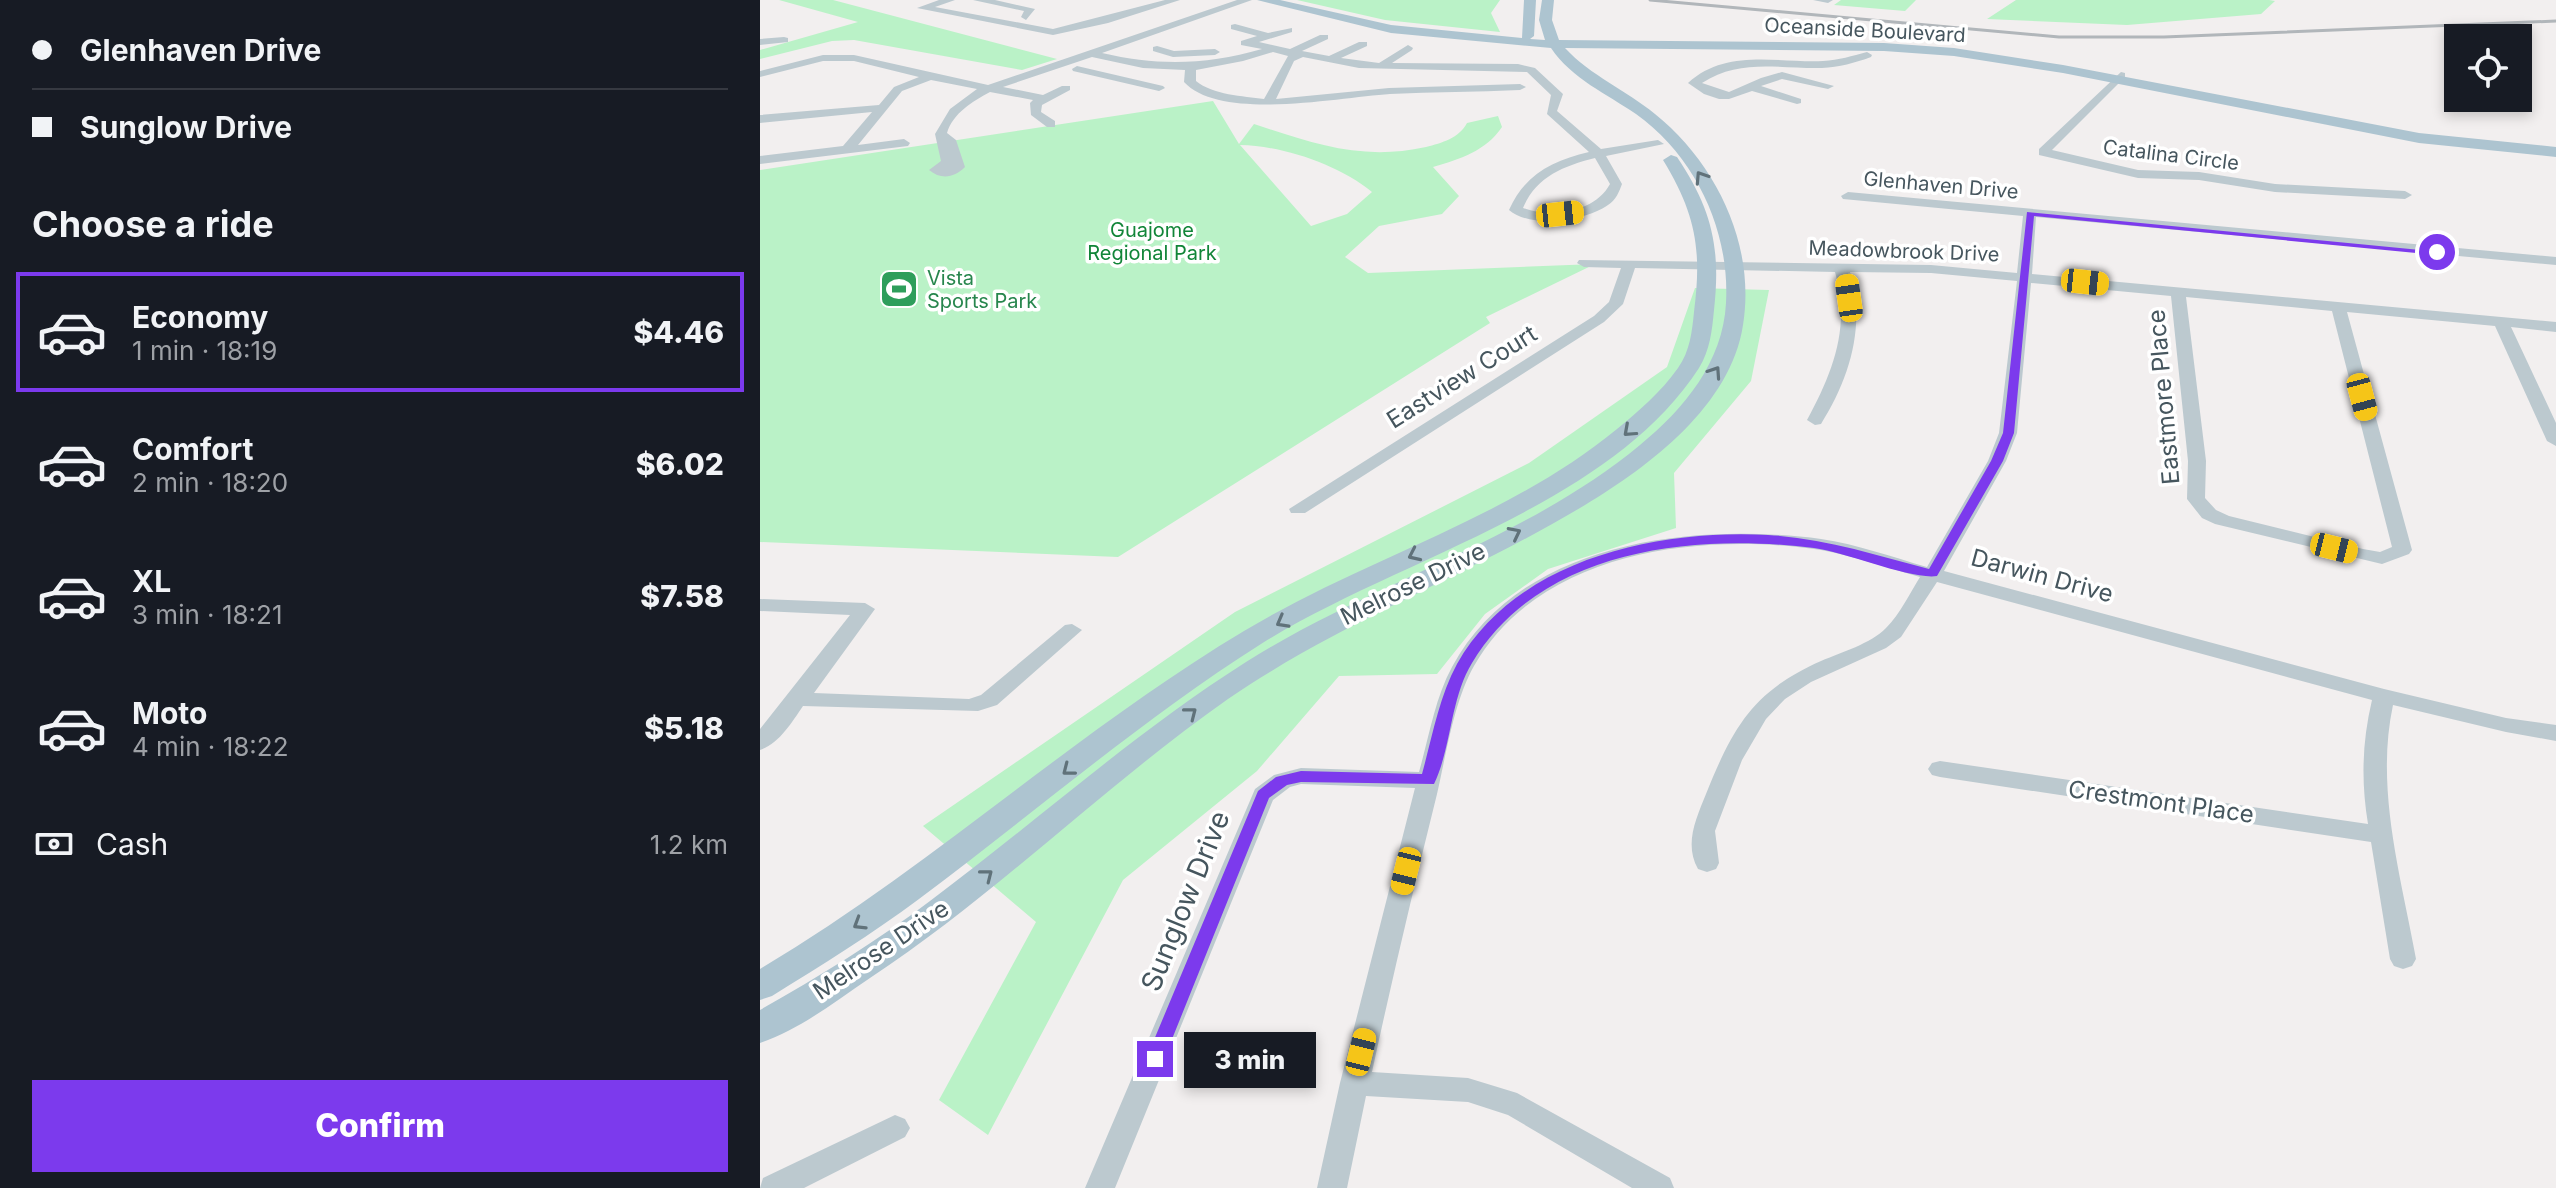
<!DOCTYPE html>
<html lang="en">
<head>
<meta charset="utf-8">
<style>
	body { margin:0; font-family:Inter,sans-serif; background:#20242c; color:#f1f3f6; height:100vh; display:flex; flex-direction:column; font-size:30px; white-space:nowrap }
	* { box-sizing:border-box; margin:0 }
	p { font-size:26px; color:#9ea1a6 }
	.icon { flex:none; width:44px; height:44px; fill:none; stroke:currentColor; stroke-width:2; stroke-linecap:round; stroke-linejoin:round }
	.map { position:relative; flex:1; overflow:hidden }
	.side { display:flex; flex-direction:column; background:#171b24; width:760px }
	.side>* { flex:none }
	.banner { display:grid; align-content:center; height:176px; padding:0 32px; background:#171b24 }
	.buttons { position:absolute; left:1684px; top:24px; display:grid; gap:16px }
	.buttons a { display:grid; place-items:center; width:88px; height:88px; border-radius:0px; background:#171b24; box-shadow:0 4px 12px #0003; font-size:40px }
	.end { position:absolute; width:36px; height:36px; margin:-18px; border:10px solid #7c3aed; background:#fff; box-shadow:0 0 0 4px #fff }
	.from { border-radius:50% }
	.bubble { position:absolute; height:56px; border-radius:0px; background:#171b24; box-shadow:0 4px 12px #0003; font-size:26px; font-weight:800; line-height:56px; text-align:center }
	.car { position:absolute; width:24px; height:48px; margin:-24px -12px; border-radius:10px; box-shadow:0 0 6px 2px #0007; background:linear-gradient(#f5c518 24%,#345 0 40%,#f5c518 0 76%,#345 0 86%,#f5c518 0) }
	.banner b { display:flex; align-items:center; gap:28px; height:76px; font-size:30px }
	.banner b+b { border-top:2px solid #363941 }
	.banner i { width:20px; height:20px; background:#f1f3f6 }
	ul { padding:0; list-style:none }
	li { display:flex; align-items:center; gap:24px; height:120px; margin:0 16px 12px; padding:0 16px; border:4px solid transparent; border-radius:0px }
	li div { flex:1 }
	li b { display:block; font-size:30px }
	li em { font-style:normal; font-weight:800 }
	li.selected { border-color:#7c3aed }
	li>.icon { width:72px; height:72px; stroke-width:1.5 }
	h2 { padding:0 32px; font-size:36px; line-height:96px }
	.pay { display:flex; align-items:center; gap:20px; height:88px; padding:0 32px; font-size:30px }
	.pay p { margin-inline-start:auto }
	.cta { display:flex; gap:16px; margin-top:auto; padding:16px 32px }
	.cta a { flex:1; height:92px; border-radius:0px; background:#7c3aed; color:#fff; font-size:32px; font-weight:800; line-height:92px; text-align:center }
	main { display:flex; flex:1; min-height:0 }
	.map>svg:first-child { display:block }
	.green { fill:#baf2c7; fill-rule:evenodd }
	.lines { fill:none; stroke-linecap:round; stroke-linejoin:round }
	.minor { fill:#bcc9cf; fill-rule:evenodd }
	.major { fill:#adc4d0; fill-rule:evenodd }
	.rail { stroke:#b1b6ba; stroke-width:3 }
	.oneway { stroke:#60727a }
	.route { fill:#7c3aed }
	.labels { text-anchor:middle; stroke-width:7; stroke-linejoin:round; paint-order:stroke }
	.far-street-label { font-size:20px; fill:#46565e; stroke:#fff }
	.far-park-label { font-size:20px; fill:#118538; stroke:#fff }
	.far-leisure-label { font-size:20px; fill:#27864d; stroke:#fff; text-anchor:start }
	.street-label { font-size:24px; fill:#46565e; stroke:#fff }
	.near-street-label { font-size:28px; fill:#46565e; stroke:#fff }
</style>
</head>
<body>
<main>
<section class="side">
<div class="banner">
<b><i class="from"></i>Glenhaven Drive</b>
<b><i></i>Sunglow Drive</b>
</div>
<h2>Choose a ride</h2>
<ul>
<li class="selected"><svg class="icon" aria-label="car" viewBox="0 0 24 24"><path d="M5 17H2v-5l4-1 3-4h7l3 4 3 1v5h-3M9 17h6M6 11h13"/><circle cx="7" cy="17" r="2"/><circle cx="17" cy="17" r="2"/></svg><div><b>Economy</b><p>1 min · 18:19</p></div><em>$4.46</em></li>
<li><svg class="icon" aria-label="car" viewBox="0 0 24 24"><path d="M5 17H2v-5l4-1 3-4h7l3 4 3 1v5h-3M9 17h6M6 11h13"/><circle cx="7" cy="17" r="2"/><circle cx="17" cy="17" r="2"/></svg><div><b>Comfort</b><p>2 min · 18:20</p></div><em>$6.02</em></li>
<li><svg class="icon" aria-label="car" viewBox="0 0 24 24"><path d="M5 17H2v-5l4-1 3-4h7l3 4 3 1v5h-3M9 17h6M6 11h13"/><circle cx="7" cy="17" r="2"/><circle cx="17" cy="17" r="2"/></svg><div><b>XL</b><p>3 min · 18:21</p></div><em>$7.58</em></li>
<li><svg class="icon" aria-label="car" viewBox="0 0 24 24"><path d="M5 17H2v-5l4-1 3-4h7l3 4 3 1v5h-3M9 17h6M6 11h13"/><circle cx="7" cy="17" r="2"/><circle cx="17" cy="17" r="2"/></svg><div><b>Moto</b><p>4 min · 18:22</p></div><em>$5.18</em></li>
</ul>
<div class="pay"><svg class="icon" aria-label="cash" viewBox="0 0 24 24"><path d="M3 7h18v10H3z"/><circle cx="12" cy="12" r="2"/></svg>Cash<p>1.2 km</p></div>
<div class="cta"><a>Confirm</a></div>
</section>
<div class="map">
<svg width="1796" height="1188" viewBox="0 0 1796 1188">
	<rect width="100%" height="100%" fill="#f2efef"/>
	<!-- green -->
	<path class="green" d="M 19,0 L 73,0 L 297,59 L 262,70 L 94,40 L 72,41 L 0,59 L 0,50 L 98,22 Z
		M 537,0 L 740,0 L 731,13 L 740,32 L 625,20 Z
		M 1081,0 L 1156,0 L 1145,11 L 1074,5 Z
		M 1256,0 L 1509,0 L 1515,1 L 1501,14 L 1367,25 L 1227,19 Z
		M 453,101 L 479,144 L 494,124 C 554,144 602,161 666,147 C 682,143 699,138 707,123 L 738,116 L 742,127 C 726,151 700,159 673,167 L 699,196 L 682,214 L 619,226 L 585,257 L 608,273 L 835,264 L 726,317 L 730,323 L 358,557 L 0,542 L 0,170 ZM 480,145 C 524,146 579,165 612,192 L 587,214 L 551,226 Z
		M 935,288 L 1009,290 L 991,381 L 914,473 L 916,528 L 788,569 L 725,614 L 677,674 L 579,676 L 497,771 L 363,880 L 228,1135 L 179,1100 L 276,922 L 163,826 L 475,612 L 769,463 L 907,367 Z"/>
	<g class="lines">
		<!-- minor -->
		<path class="minor" d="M 179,0 L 195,0 L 175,7 L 293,29 L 405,0 L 420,0 L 348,23 L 293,35 L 157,8 Z
			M 213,0 L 235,0 L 275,9 L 266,20 L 261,17 L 264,11 Z
			M 477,0 L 492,0 L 342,53 C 398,66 446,65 502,49 L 481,45 L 481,41 L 497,36 L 471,29 L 471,25 L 475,24 L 508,33 L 532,28 L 532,32 L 499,42 L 530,49 L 560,35 L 568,35 L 568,39 L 542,51 L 569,56 L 599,42 L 607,42 L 607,46 L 581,58 L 619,63 L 648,45 L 653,48 L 652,50 L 632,63 L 758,64 L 775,68 L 803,94 L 797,111 L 841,149 L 898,140 L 904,144 L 846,156 L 862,184 C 859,192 856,200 848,205 C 825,221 771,229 749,210 C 765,174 792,161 829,152 L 787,114 L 791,95 L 767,72 L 599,68 L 543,57 L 534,61 L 516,99 L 629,88 L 760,84 L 766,87 L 760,90 C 717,92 673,92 630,94 C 580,97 461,122 424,82 L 425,70 L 383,68 L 332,57 L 243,87 L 283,95 L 302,86 L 310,86 L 310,90 L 282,105 L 281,112 L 295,121 L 295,127 L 287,127 L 271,115 L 270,103 L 273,100 L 230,92 C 213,101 193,113 187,133 L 196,140 L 205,167 C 194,178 181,180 169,170 L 181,161 L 175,134 L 190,109 L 217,89 L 171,80 L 142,91 L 98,145 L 144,139 L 150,143 L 148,146 L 0,164 L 0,156 L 83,146 L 112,112 L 0,123 L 0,115 L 119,105 L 134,87 L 159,77 L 94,61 L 63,61 L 0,77 L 0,71 L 63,55 L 94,55 L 228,85 ZM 513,52 L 528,56 L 504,99 C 483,96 453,95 436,81 L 436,70 L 483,61 ZM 835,158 L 850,184 C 835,212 792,219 763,208 C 776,177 803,166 835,158 Z
			M 1053,0 L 1073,0 L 1068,3 Z
			M 24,37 L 28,38 L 28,42 L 0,45 L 0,39 Z
			M 397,46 L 414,51 L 455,49 L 460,52 L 455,55 L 413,57 L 393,51 L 393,47 Z
			M 1107,52 L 1112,55 L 1111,57 C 1095,63 1079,67 1062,68 C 1019,69 980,58 942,83 L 969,92 L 1001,78 L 1022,72 L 1074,86 L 1068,89 L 1022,79 L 1001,86 L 1041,99 L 1041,103 L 1037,104 L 992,91 L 969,99 L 959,99 L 944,94 L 928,83 C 966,48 1017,63 1063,61 C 1079,60 1092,56 1107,52 Z
			M 317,66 L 403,86 L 405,88 L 399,91 L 313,71 L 312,69 Z
			M 1361,72 L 1365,73 L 1365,77 L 1292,150 L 1378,170 L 1439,172 L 1515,184 L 1645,191 L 1652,195 L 1645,199 L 1515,192 L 1439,180 L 1378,178 L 1279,155 L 1279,149 Z
			M 1088,192 L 1796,257 L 1796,265 L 1276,217 L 1272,274 L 1796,322 L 1796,332 L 1751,327 L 1796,423 L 1796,446 L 1787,441 L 1735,326 L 1587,312 L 1652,550 L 1649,554 L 1622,564 L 1455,524 L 1442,518 L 1427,499 L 1428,461 L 1411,296 L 1271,283 L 1257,433 L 1246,461 L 1184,571 L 1624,689 L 1746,718 L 1796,725 L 1796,741 L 1746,732 L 1633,705 C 1615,789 1641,876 1656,959 L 1652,966 L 1643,969 L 1634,966 L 1630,959 L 1611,842 L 1180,777 L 1172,775 L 1168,769 L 1172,763 L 1180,761 L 1608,824 C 1601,782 1602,742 1612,700 L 1177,582 L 1141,637 L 1126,648 L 1051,682 L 1025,699 L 1006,719 L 982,760 L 955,831 L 959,863 L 956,869 L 947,872 L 938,869 C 924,844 936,819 946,794 C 973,727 993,691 1061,661 C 1082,652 1110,644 1126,628 C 1140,614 1150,593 1160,577 C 1128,568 1094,556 1061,550 C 941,532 780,550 714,666 C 694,701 686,755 677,794 C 654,887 632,979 612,1072 L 708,1078 L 757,1093 L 910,1178 L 914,1188 L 872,1188 L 748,1115 L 708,1102 L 606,1096 L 587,1188 L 557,1188 L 580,1083 L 655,788 L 541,784 L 530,787 L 513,800 L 355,1188 L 325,1188 L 495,789 L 514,775 L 541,768 L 659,772 C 669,737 675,698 692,667 C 760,541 932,522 1061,539 C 1096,544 1132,557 1167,567 L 1228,461 L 1239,433 L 1257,281 L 1171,273 L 1090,272 C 1106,325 1090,378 1061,424 L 1055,425 L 1047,420 C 1073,372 1091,326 1075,272 L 875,268 L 863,304 L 844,322 L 545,513 L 531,513 L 529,509 L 834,316 L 849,302 L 861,268 L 824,267 L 817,263 L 819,260 L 1171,265 L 1257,273 L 1263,216 L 1083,199 L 1081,196 ZM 1426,297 L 1572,311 L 1632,547 L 1620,552 L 1603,549 L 1469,516 L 1456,510 L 1445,498 L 1446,461 Z
			M 0,599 L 105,603 L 115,609 L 54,693 L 209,699 L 221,695 L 305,625 L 312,624 L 322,630 L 237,705 L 218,711 L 43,706 C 32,722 19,744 0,750 L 0,729 L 90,615 L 0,611 Z
			M 135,1115 L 145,1119 L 150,1128 L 145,1137 L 44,1188 L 0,1188 L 3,1178 Z"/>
		<!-- major -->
		<path class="major" d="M 497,0 L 520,0 L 631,25 L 762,38 L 764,0 L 776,0 L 774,36 L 770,39 L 785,40 L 779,20 L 782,0 L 794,0 L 792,20 L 799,40 L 1124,43 L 1194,48 L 1303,65 L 1659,133 L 1796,147 L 1796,157 L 1659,143 L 1303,73 L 1194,56 L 1124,51 L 805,48 C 831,76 866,90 895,114 C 956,163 996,245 983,325 C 971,405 890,466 825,505 C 709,575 580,622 468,699 C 344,786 236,895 110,978 C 76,1001 39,1030 0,1043 L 0,1010 C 58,977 116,942 170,901 C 276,822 374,733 486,662 C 613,582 764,541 880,445 C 924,409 963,362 966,303 C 970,231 936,157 876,114 C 847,94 812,79 791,48 L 631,33 Z
			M 911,155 L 917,157 C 952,209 961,248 954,310 C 952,331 950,350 939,368 C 848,508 637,558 501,644 C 381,720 273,814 159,899 C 112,934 62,965 12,996 L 0,1000 L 0,969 C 170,868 315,732 484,631 C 605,558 746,520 857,429 C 879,411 901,392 918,368 C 930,351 932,332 934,312 C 942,250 936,214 903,160 Z"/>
		<!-- rail -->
		<path class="rail" d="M 890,0 L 1299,37 L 1404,37 L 1796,21"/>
	</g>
	<!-- one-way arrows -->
	<defs><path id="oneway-chevron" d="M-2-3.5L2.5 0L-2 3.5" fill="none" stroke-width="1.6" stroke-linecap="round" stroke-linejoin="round" transform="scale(2)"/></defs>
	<g class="oneway">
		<use href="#oneway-chevron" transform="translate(941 177) rotate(-123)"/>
		<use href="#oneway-chevron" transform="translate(955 372) rotate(-56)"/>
		<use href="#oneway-chevron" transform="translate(869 431) rotate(138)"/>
		<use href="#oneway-chevron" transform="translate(755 533) rotate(-27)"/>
		<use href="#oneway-chevron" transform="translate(654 555) rotate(155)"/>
		<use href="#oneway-chevron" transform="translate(522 622) rotate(151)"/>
		<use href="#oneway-chevron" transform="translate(431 713) rotate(-38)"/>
		<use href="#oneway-chevron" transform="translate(308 770) rotate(142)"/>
		<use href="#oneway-chevron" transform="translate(227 875) rotate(-38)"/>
		<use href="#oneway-chevron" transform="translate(99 924) rotate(148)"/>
	</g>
	<!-- route -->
	<path class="route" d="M 1267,212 L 1681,252 L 1677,255 L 1274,216 L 1254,433 L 1243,461 L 1177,576 C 1152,580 1085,552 1054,548 C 934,533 781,548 712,663 C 690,699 692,746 674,784 L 541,782 L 527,785 L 509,798 L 404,1059 L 401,1065 L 388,1065 L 386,1059 L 498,791 L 516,777 L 541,771 L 662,774 C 672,738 679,697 697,664 C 756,559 897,529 1008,535 C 1063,538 1116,555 1169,569 L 1231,461 L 1243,433 Z"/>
	<!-- icons -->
	<defs>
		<symbol id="stadium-square" viewBox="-11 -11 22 22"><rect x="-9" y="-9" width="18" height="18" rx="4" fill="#2e9e5b" stroke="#fff"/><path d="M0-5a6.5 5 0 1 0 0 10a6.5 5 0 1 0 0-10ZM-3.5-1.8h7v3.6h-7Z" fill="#fff"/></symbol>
	</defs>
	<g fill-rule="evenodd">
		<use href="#stadium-square" x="117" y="267" width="44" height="44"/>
	</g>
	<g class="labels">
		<!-- far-street labels -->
		<g class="far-street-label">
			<text transform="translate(1105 30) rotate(3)" y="7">Oceanside Boulevard</text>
			<text transform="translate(1411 155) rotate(7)" y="7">Catalina Circle</text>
			<text transform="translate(1181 185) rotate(5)" y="7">Glenhaven Drive</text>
			<text transform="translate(1144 251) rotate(2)" y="7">Meadowbrook Drive</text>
		</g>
		<!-- far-park labels -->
		<g class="far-park-label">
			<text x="392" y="237">Guajome<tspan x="392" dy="23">Regional Park</tspan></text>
		</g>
		<!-- far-leisure labels -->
		<g class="far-leisure-label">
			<text x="167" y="285">Vista<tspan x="167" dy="23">Sports Park</tspan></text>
		</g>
		<!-- street labels -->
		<g class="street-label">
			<text transform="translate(702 377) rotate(-32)" y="8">Eastview Court</text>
			<text transform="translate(1404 397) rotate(-95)" y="8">Eastmore Place</text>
			<text transform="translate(1282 576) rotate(15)" y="8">Darwin Drive</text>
			<text transform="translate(653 584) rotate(-26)" y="8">Melrose Drive</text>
			<text transform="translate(1401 802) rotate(8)" y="8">Crestmont Place</text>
			<text transform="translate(121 950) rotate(-34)" y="8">Melrose Drive</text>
		</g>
		<!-- near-street labels -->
		<g class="near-street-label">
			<text transform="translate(425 901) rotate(-68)" y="10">Sunglow Drive</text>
		</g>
	</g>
</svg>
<div class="buttons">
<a><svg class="icon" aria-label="locate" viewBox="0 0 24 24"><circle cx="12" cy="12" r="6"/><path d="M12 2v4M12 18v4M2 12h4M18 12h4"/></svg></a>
</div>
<i class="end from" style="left:1677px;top:252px"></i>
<i class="end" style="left:395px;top:1059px"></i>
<div class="bubble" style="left:424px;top:1032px;width:132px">3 min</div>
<i class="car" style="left:800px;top:214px;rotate:84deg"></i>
<i class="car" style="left:1325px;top:282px;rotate:96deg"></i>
<i class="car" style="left:1089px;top:298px;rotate:352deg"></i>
<i class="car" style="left:1602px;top:397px;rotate:165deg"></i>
<i class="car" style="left:1574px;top:548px;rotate:104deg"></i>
<i class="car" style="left:646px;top:871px;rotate:194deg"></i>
<i class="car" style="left:601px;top:1052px;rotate:14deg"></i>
</div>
</main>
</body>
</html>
